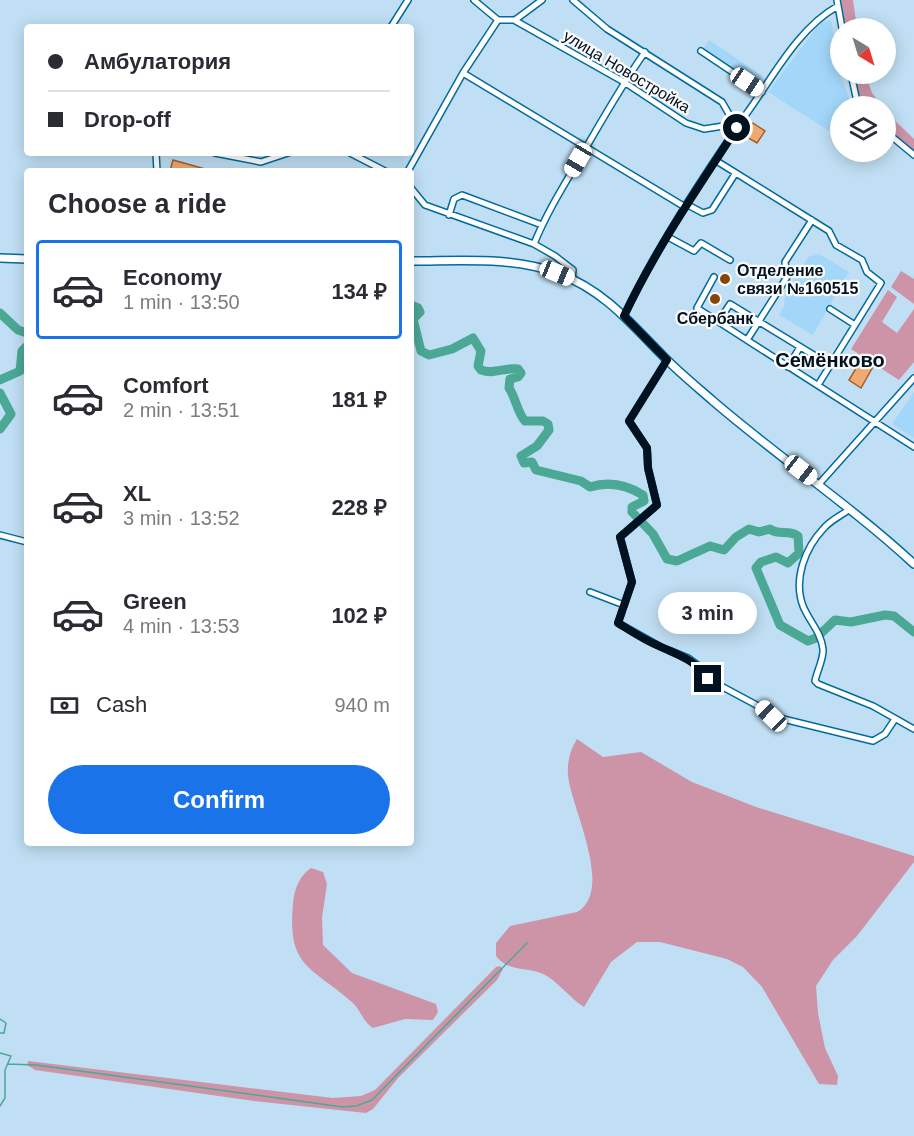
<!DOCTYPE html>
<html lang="en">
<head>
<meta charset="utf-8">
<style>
	body { margin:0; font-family:Arial,sans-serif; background:#f7f7f7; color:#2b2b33; height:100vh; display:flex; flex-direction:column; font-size:22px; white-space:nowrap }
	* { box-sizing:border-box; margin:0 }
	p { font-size:20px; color:#7c7c81 }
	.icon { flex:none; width:33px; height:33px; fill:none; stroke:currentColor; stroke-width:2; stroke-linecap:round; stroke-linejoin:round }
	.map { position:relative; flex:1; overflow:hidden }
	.sheet { position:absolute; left:24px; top:168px; width:390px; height:678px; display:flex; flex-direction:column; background:#fff; border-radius:6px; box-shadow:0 3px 15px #0003 }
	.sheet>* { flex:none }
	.hud { position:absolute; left:24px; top:24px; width:390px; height:132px; border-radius:6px; box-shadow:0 3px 15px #0003; display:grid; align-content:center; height:132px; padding:0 24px; background:#fff }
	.needle { width:39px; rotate:142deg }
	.controls { position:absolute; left:830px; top:18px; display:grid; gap:12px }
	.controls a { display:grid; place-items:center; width:66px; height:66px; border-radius:50%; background:#fff; box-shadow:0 3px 15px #0003; font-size:30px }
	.end { position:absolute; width:27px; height:27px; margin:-14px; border:8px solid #00111f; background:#fff; box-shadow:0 0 0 3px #fff }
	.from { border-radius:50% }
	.bubble { position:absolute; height:42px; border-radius:21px; background:#fff; box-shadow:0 3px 15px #0003; font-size:20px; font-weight:600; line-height:42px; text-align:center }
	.car { position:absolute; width:18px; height:36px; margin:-18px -9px; border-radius:8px; box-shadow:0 0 4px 2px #0007; background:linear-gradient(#fff 24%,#345 0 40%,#fff 0 76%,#345 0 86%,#fff 0) }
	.hud b { display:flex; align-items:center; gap:21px; height:57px; font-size:22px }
	.hud b+b { border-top:2px solid #e1e1e2 }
	.hud i { width:15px; height:15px; background:#2b2b33 }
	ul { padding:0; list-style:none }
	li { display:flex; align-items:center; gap:18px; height:99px; margin:0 12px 9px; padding:0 12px; border:3px solid transparent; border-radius:6px }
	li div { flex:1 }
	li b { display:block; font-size:22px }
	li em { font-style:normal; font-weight:600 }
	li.selected { border-color:#1a73e8 }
	li>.icon { width:54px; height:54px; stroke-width:1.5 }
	h2 { padding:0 24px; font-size:27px; line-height:72px }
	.pay { display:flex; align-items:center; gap:15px; height:66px; padding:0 24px; font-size:22px }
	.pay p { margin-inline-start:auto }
	.action { display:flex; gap:12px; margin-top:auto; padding:12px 24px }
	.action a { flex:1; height:69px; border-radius:36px; background:#1a73e8; color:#fff; font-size:24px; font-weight:600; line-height:69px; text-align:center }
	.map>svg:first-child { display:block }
	.built { fill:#a3d7f9 }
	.green { fill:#cd94a7 }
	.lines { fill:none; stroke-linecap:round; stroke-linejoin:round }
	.stream { stroke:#4ba895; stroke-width:1.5 }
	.river { stroke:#4ba895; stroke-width:9 }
	.building { fill:#f0a973; stroke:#a16028; stroke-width:1.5 }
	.minor-casing { stroke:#036b9a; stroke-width:8 }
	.tertiary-casing { stroke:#036b9a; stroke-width:10 }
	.minor { stroke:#fff; stroke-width:5 }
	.tertiary { stroke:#fff; stroke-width:7 }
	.route { stroke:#00111f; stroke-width:8 }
	.poi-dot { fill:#854707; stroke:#fafafa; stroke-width:2 }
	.labels { text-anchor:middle; stroke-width:4.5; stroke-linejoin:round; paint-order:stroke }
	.street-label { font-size:16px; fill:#00111f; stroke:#fafafa }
	.poi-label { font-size:16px; font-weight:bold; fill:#00111f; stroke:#fafafa; text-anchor:start }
	.quarter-label { font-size:20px; font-weight:bold; fill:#00111f; stroke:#fafafa }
</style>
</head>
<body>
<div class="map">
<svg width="914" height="1136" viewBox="0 0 914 1136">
	<rect width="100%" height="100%" fill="#c0dff4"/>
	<!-- built -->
	<path class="built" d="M 831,20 L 840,74 L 852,106 L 840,106 L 840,138 L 768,92 L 820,23 Z
		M 709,40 L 762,76 L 756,84 L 703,49 Z
		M 819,254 L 849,272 L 813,335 L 779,315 L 784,306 L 785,295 L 808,257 Z
		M 914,392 L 914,438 L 892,424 Z"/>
	<!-- green -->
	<path class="green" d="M 841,0 L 853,0 L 857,28 L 845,28 Z
		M 853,74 L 865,74 L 872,93 L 882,106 L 860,106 Z
		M 885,111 L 914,139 L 914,151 L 885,128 Z
		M 901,271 L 914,279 L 914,304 L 891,287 Z
		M 888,290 L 897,297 L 882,322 L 897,333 L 914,309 L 914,362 L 899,380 L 851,349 Z
		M 577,739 L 603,757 L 641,752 L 692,782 L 756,807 L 914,856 L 914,862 L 857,936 L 833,960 L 816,986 L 818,1013 L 825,1048 L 838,1076 L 837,1085 L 819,1084 L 762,987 L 743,967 L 727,959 L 660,942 L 637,942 L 611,962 L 584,1007 C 570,998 561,985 547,976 C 529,965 510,974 496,956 L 496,943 L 510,926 L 577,912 C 615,890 571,808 568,775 C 567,762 570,750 577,739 Z
		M 311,868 L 323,872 L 327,884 L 322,918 L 323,945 L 352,973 L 436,1004 L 438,1012 L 433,1020 L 405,1019 L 373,1028 C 363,1022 361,1011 353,1003 C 312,966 287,969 293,904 C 294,890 299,876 311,868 Z
		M 500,966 L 503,969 L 497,980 L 398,1078 L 373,1109 L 366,1113 L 254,1101 L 35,1070 L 27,1065 L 28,1061 L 333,1098 L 361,1096 L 375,1090 L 496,967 Z"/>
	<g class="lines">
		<!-- stream -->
		<path class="stream" d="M 0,1019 L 6,1023 L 4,1033 L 0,1033
			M 0,1053 L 11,1056 L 5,1070 L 5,1098 L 0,1106
			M 8,1064 L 36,1065 L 343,1107 L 356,1106 L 372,1100 L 527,943"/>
		<!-- river -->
		<path class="river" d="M 411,305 L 418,308 L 420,312 L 413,319 L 421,351 L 429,355 L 452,349 L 473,338 L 481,351 L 478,366 L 481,370 C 495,375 504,367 518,369 L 521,373 L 518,377 L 510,379 L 509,388 C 516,398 517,412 525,421 L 543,421 L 548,424 L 549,430 L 537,446 L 521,456 L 524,463 L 532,462 L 536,470 L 581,481 L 590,487 C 609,481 627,485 643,495 L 644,501 L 632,507 L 632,512 L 653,534 L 667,559 L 677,561 L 710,546 L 724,550 L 736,537 L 749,529 L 759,532 L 770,529 C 778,536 789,529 798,536 L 799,553 L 788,563 L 776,557 L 761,562 L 756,568 L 780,625 L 808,641 L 816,638 L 835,620 L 851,622 L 885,615 L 894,616 L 914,632
			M 0,313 L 18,330 L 27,333
			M 0,380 L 20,371 L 22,351 L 27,346
			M 0,393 L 11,414 L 0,429"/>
	</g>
	<!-- building -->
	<path class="building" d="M 753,123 L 765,131 L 757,143 L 745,136 Z
		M 173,160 L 209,170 L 209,171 L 170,171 Z
		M 862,358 L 874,365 L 861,388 L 849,380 Z"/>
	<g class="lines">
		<defs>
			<path id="minor" d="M 474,0 L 498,20 L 515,20 L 542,0
				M 573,0 L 607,29 L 722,102 L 737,128
				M 837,0 L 842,28
				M 514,20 L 624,82 L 686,123 L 704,129 L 730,125 L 737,128
				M 391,27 L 408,0
				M 701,51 L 762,92
				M 463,73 L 685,207
				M 851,74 L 858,106
				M 885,131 L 914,155
				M 156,153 L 157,171
				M 215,153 L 261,162 L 288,153
				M 350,153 L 385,171
				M 715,160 L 829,231 L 836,245 L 862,260 L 867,272 L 881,283 L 818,385
				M 408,171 L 463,73 L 498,20
				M 411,188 L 425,205 L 534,244 L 555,256 L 573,270 L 572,279
				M 686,204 L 703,213 L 712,210 L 735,174
				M 449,215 L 454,199 L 462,195 L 542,225
				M 668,237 L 694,251 L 701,243 L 730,260
				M 534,244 C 546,214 563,187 580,158 C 601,122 621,86 645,52
				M 714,277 L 697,308 L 914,447
				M 830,309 L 855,325
				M 624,316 C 658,245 702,178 747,113 C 773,77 798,28 838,6
				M 719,321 L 730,304 L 830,365
				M 747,340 L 787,277 L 785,262 L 812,220
				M 667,360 L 629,421 L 647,448 L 648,468 L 657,505 L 620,537 L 632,582 L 618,623 L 661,647 L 688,658 L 699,666 L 708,679 L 762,708 L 771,716 L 873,741 L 885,734 L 895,719
				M 788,367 L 800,347
				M 819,484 L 914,378
				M 850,509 C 842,515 831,520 824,528 C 805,548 793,579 803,606 C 809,621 821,632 823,649 C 824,658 817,671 815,681 L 818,684 L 873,706 L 914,729
				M 0,535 L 27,542
				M 590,592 L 624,605"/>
			<path id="tertiary" d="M 0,258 L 27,259
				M 411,261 C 460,261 513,256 560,274 C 605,291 632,325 665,358 C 680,373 697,387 713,401 C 778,457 850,505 914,564"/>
		</defs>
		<!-- minor casing -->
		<use href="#minor" class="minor-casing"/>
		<!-- tertiary casing -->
		<use href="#tertiary" class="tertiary-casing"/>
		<!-- minor -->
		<use href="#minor" class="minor"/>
		<!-- tertiary -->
		<use href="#tertiary" class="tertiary"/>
	</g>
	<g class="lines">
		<!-- route -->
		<path class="route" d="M 708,679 C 694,659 680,656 659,646 C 644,640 631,631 618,623 L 632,582 L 620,537 L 657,505 L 648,468 L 647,448 L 629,421 L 667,360 L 624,316 C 655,250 697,189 737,128"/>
	</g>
	<!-- markers -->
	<g class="poi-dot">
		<circle cx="725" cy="279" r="6"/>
		<circle cx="715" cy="299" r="6"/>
	</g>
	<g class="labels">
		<!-- street labels -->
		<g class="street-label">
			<text transform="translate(627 71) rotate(31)" y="6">улица Новостройка</text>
		</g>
		<!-- poi labels -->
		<g class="poi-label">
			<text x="737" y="276">Отделение<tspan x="737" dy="18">связи №160515</tspan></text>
			<text x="715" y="324" text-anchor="middle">Сбербанк</text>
		</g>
		<!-- quarter labels -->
		<g class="quarter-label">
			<text x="830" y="367">Семёнково</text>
		</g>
	</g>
</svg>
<div class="controls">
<a><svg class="needle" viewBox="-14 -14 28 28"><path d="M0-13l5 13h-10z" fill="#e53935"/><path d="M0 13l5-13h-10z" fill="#7c7c81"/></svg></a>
<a><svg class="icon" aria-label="layers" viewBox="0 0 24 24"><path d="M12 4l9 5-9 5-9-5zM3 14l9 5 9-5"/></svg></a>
</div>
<i class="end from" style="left:737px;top:128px"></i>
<i class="end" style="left:708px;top:679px"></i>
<div class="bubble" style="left:658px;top:592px;width:99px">3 min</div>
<i class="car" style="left:747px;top:82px;rotate:124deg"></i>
<i class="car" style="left:578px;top:160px;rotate:210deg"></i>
<i class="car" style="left:557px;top:273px;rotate:112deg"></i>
<i class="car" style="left:801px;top:470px;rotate:128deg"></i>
<i class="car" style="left:771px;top:716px;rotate:314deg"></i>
<div class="hud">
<b><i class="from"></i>Амбулатория</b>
<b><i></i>Drop-off</b>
</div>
<section class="sheet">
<h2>Choose a ride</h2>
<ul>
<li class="selected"><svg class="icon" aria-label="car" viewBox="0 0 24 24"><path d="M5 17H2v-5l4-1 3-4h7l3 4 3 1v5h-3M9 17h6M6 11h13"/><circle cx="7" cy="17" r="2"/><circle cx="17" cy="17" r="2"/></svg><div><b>Economy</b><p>1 min · 13:50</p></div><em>134 ₽</em></li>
<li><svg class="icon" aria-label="car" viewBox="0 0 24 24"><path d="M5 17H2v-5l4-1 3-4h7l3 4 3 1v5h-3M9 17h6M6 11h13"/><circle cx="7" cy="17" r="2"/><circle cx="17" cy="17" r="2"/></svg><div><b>Comfort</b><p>2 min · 13:51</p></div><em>181 ₽</em></li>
<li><svg class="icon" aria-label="car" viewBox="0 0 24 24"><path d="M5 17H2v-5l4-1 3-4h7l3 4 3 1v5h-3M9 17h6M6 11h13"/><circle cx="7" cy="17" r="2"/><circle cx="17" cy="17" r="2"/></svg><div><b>XL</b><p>3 min · 13:52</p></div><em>228 ₽</em></li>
<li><svg class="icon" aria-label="car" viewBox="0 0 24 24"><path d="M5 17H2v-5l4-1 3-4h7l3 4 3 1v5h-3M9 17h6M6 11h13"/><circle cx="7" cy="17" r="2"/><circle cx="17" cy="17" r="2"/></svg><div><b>Green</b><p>4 min · 13:53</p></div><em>102 ₽</em></li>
</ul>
<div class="pay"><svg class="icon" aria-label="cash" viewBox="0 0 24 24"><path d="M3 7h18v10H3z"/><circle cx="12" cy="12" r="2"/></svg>Cash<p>940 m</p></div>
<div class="action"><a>Confirm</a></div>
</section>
</div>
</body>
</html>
